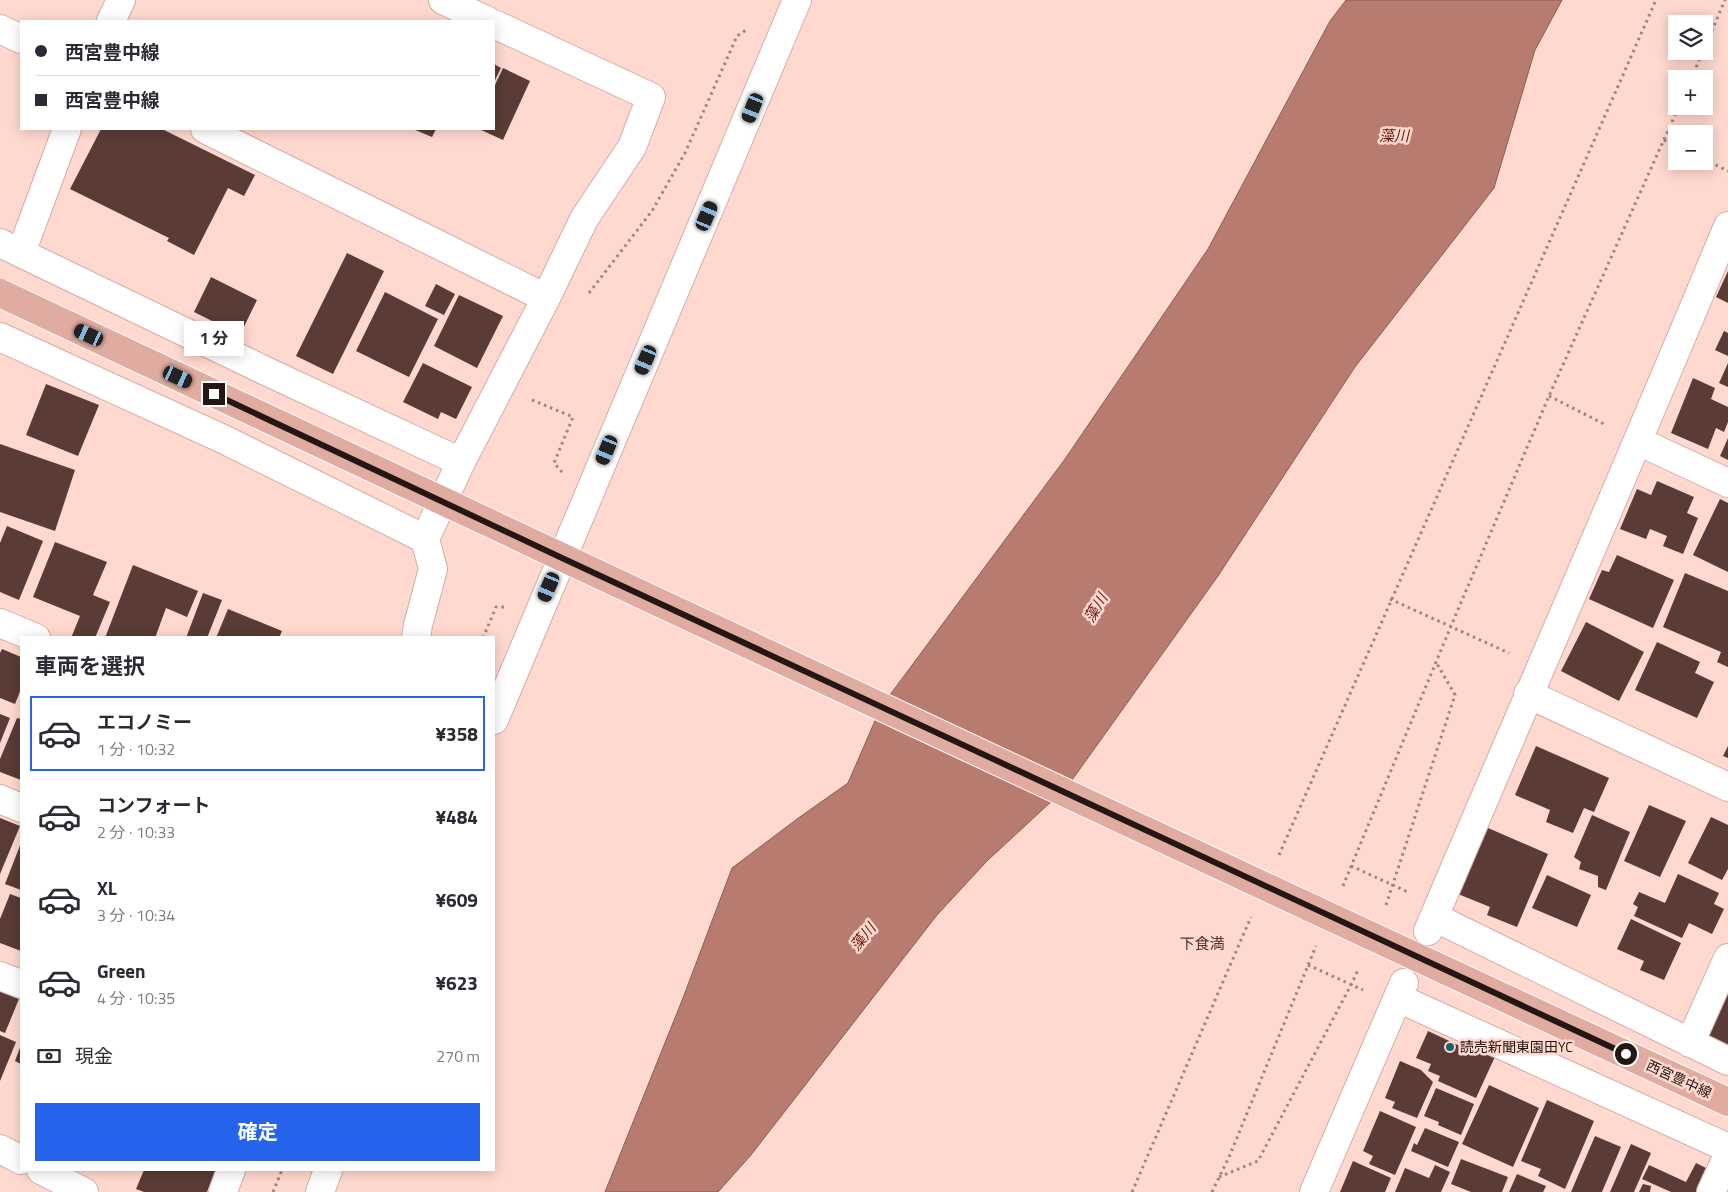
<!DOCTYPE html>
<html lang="ja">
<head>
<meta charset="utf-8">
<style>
	body { margin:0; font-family:"Titillium Web","Noto Sans JP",sans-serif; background:#f2f2f3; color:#2b2b33; height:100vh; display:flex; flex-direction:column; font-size:19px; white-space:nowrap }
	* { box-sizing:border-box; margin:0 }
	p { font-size:16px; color:#7c7c81 }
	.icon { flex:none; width:28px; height:28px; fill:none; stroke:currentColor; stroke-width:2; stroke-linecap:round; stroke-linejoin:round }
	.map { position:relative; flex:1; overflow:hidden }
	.drawer { position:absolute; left:20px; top:636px; width:475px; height:535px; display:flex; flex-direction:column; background:#fff; border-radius:0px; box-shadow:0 2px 12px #0003 }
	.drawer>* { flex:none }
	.hud { position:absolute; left:20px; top:20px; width:475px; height:110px; border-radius:0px; box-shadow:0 2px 12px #0003; display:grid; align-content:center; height:110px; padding:0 15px; background:#fff }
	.tools { position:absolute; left:1668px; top:15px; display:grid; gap:10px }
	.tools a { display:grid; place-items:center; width:45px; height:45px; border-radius:0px; background:#fff; box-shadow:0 2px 12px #0003; font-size:25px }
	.end { position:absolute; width:22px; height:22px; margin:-11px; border:6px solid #241613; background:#fff; box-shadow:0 0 0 2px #fff }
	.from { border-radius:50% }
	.bubble { position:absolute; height:35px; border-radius:0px; background:#fff; box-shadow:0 2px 12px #0003; font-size:16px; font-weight:700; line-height:35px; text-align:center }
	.car { position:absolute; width:15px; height:30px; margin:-15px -8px; border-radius:6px; box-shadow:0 0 4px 1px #0007; background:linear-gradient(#222 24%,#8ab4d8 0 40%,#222 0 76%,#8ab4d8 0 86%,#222 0) }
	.hud b { display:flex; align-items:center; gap:18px; height:48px; font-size:19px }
	.hud b+b { border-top:1px solid #e1e1e2 }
	.hud i { width:12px; height:12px; background:#2b2b33 }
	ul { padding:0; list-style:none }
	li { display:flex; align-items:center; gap:15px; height:75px; margin:0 10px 8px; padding:0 5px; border:2px solid transparent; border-radius:0px }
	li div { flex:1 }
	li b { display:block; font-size:19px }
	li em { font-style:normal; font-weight:700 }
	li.active { border-color:#2563eb }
	li>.icon { width:45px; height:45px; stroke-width:1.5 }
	h2 { padding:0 15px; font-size:22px; line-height:60px }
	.pay { display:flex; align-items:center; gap:12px; height:55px; padding:0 15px; font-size:19px }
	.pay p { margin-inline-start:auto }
	.action { display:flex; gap:10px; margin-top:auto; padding:10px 15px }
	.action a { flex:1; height:58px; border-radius:0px; background:#2563eb; color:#fff; font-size:20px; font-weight:700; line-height:58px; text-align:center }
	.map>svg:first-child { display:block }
	.water { fill:#b77b6f; stroke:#8b5d53 }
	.building { fill:#5a3b35 }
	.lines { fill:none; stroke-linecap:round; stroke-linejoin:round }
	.minor-casing { stroke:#d3aea5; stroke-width:30 }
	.major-casing { stroke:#fff; stroke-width:30 }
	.path { stroke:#9f837c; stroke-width:3; stroke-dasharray:2.5 4; stroke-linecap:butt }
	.minor { stroke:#fff; stroke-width:28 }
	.major { stroke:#e0aca1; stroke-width:28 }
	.major-bridge-casing { stroke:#fff; stroke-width:30; stroke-linecap:butt }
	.major-bridge { stroke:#e0aca1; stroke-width:28 }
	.route { stroke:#241613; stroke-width:6 }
	.poi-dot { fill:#196370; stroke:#ffd8cf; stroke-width:2 }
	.labels { text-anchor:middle; stroke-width:5; stroke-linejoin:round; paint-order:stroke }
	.poi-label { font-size:14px; fill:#241613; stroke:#ffd8cf; text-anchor:start }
	.street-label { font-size:14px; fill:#241613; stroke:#ffd8cf }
	.water-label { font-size:15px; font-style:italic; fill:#641b0e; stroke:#ffd8cf }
	.neighbourhood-label { font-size:15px; fill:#50332c; stroke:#ffd8cf }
</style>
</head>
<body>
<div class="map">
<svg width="1728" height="1192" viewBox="0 0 1728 1192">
	<rect width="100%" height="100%" fill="#ffd8cf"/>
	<!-- water -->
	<path class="water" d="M 1346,0 L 1562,0 L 1535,50 L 1494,188 L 1355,367 L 1218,576 L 1067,787 L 987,861 L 937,915 L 751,1155 L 718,1192 L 605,1192 L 683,998 L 732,868 L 797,819 L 848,783 L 881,707 L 1065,459 L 1208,249 L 1330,21 Z"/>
	<!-- building -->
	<path class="building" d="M 494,64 L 501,68 L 494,82 Z
		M 503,68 L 530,81 L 503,140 L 479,129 L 494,129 L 494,87 Z
		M 101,129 L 162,129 L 255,175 L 244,196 L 228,188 L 194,255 L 167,241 L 169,238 L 70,189 Z
		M 413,129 L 436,129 L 432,137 Z
		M 347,253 L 384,271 L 333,374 L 296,356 Z
		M 1728,271 L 1728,303 L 1716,297 Z
		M 211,277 L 257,300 L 240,335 L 194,312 Z
		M 436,284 L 455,294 L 444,315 L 425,306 Z
		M 385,292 L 438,319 L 409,377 L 356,351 Z
		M 459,295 L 503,316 L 477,368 L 434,346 Z
		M 1724,331 L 1728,333 L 1728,356 L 1715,350 Z
		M 423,363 L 472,387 L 456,419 L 441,412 L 438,419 L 403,402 Z
		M 1728,363 L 1728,387 L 1719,383 Z
		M 1693,378 L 1715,388 L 1711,399 L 1728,407 L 1728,422 L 1724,432 L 1716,428 L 1708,449 L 1671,433 Z
		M 46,384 L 99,405 L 78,456 L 26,435 Z
		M 1728,438 L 1728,460 L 1720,456 Z
		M 0,444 L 75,470 L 55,531 L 0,512 Z
		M 1657,481 L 1694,497 L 1687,513 L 1698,518 L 1683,554 L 1663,546 L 1667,536 L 1650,529 L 1646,539 L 1620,529 L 1637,489 L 1651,495 Z
		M 1720,499 L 1728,503 L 1728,572 L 1693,555 Z
		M 7,526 L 43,541 L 19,600 L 0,592 L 0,543 Z
		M 55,542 L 107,562 L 93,595 L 110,602 L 95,638 L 71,638 L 80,616 L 33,597 Z
		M 1617,555 L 1674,580 L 1653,628 L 1589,599 L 1602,570 L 1609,572 Z
		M 133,565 L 198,591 L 187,617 L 166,608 L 155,638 L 105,638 Z
		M 1685,573 L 1728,591 L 1728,667 L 1717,662 L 1721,652 L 1663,627 Z
		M 203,593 L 222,600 L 207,638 L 186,638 Z
		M 228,609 L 282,631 L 279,638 L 216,638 Z
		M 1586,622 L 1644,652 L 1619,701 L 1561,671 Z
		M 1657,642 L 1700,662 L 1695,673 L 1714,682 L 1697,718 L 1635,690 Z
		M 2,649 L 21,657 L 21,689 L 15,704 L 0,698 L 0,653 Z
		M 0,714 L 10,718 L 0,743 Z
		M 17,718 L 21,719 L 21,780 L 0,772 L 0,759 Z
		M 1536,746 L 1609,778 L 1594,812 L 1584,808 L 1573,833 L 1546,822 L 1550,810 L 1515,795 Z
		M 1728,746 L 1728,758 L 1723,756 Z
		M 1649,805 L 1686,821 L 1660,877 L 1624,861 Z
		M 1592,815 L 1630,832 L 1606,890 L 1598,887 L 1598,876 L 1579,869 L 1581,862 L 1574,857 Z
		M 1711,817 L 1728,825 L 1728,869 L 1722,880 L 1688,863 Z
		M 0,818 L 20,826 L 0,874 Z
		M 1488,828 L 1548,854 L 1517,927 L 1487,915 L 1490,907 L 1458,894 Z
		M 21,843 L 21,890 L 5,884 Z
		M 1678,874 L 1719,893 L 1714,904 L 1724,909 L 1712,934 L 1689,923 L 1682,938 L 1634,916 L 1638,907 L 1633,904 L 1639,892 L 1665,903 Z
		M 1547,875 L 1591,895 L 1577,927 L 1532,908 Z
		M 10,894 L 21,898 L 21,951 L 0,943 L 0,919 Z
		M 1631,919 L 1681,943 L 1664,980 L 1640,970 L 1644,961 L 1617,949 Z
		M 0,991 L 19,999 L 5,1033 L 0,1031 Z
		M 1728,993 L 1728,1046 L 1708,1036 Z
		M 1428,1031 L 1475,1053 L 1480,1040 L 1499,1048 L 1476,1098 L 1438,1081 L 1440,1076 L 1428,1071 L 1431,1064 L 1416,1058 Z
		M 0,1035 L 16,1042 L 0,1081 Z
		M 21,1045 L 21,1064 L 15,1061 Z
		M 1400,1061 L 1421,1070 L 1433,1082 L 1417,1118 L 1392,1108 L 1395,1102 L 1385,1098 Z
		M 1489,1085 L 1539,1108 L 1513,1167 L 1462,1144 Z
		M 1436,1088 L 1474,1104 L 1461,1135 L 1438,1125 L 1439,1122 L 1424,1116 Z
		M 1547,1100 L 1594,1121 L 1565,1189 L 1538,1176 L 1541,1169 L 1521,1161 Z
		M 1380,1111 L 1416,1127 L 1395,1175 L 1369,1164 L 1373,1156 L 1363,1151 Z
		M 1425,1128 L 1459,1142 L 1448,1167 L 1411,1151 L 1414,1143 L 1417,1145 Z
		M 1595,1136 L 1621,1147 L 1602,1192 L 1571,1192 Z
		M 1631,1144 L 1651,1153 L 1634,1192 L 1610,1192 Z
		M 1461,1159 L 1508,1177 L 1502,1192 L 1471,1192 L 1451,1184 Z
		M 1353,1161 L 1391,1178 L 1385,1192 L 1340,1192 Z
		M 1696,1163 L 1712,1171 L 1702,1192 L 1671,1192 L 1642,1179 L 1649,1165 L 1686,1182 Z
		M 1435,1165 L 1450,1172 L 1441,1192 L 1395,1192 L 1405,1168 L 1429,1178 Z
		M 144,1170 L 216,1170 L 207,1192 L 144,1192 L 136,1189 Z
		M 1517,1174 L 1546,1186 L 1543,1192 L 1509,1192 Z
		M 1643,1184 L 1651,1186 L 1650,1192 L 1639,1192 Z"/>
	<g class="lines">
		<defs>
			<path id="minor" d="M 443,0 L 488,21
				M 111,21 L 121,0
				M 0,29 L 21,39
				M 205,129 L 546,298
				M 0,243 L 270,373 L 461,462
				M 21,253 L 67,129
				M 0,337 L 223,439 L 425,539
				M 1638,441 L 1728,483
				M 0,623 L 36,638
				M 416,638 L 418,625 L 433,569 L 425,539 L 461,462 L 546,298 L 584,219 L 632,147 L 651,97 L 494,24
				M 1528,694 L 1728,787
				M 494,720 L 797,0
				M 0,799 L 21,808
				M 1434,917 L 1728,1061
				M 1428,931 C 1528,696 1630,462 1728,226
				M 0,976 L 21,984
				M 1398,998 L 1728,1148
				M 1690,1043 L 1728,958
				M 0,1149 L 21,1160
				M 41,1170 L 84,1192
				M 223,1192 L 231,1170
				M 320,1192 L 328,1170
				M 1314,1192 L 1404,983
				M 1711,1192 L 1728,1155"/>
			<path id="major" d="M 464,511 L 600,575
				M 1309,907 L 1728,1102"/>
		</defs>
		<!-- minor casing -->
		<use href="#minor" class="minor-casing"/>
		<!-- major casing -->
		<use href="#major" class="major-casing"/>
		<!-- path -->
		<path class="path" d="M 1704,49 L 1725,0
			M 1691,79 L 1703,51
			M 1664,140 L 1676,146
			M 1704,159 L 1728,171
			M 589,293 L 652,211 L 685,153 L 737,36 L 746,30
			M 1549,396 L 1606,425
			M 532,400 L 573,417 L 554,463 L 562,472
			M 1390,599 L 1509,653
			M 483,638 L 496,607 L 504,607
			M 1279,855 L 1656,0
			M 1351,866 L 1408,892
			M 1343,886 L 1451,626 L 1549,396 L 1679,106
			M 1386,905 L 1455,695 L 1436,662
			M 1308,965 L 1363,990
			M 1219,1177 L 1258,1161 L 1351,985 L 1359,968
			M 273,1192 L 282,1170
			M 1132,1192 L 1251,917
			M 1212,1192 L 1229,1157 L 1316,946"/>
		<!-- minor -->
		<use href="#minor" class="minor"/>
		<!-- major -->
		<use href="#major" class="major"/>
		<defs>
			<path id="major-bridge" d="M 0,293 L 464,511
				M 600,575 L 1309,907"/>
		</defs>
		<!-- major-bridge casing -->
		<use href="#major-bridge" class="major-bridge-casing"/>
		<!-- major-bridge -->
		<use href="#major-bridge" class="major-bridge"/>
	</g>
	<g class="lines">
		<!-- route -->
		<path class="route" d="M 214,394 L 562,558 L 1626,1054"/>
	</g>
	<!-- markers -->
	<circle class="poi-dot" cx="1450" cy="1047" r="5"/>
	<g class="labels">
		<!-- poi labels -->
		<g class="poi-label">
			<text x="1460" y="1052">読売新聞東園田YC</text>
		</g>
		<!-- street labels -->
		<g class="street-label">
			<text transform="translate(1679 1079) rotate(25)" y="5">西宮豊中線</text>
		</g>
		<!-- water labels -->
		<g class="water-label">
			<text x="1394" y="141">藻川</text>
			<text transform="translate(1096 608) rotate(-59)" y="5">藻川</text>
			<text transform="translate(863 937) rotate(-51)" y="5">藻川</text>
		</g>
		<!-- neighbourhood labels -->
		<g class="neighbourhood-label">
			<text x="1202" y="949">下食満</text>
		</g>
	</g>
</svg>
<div class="tools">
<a><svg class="icon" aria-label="layers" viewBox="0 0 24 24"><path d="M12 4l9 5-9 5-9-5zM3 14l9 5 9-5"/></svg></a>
<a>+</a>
<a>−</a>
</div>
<i class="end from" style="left:1626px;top:1054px"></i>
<i class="end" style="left:214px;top:394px"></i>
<div class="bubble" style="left:184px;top:321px;width:60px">1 分</div>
<i class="car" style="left:753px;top:108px;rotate:202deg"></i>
<i class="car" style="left:707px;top:216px;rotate:23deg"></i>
<i class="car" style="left:89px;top:335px;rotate:295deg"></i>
<i class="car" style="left:646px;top:360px;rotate:203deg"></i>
<i class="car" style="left:178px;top:377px;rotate:115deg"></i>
<i class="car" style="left:607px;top:450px;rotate:203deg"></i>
<i class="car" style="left:549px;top:587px;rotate:203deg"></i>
<div class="hud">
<b><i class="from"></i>西宮豊中線</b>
<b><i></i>西宮豊中線</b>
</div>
<section class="drawer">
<h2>車両を選択</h2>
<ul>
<li class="active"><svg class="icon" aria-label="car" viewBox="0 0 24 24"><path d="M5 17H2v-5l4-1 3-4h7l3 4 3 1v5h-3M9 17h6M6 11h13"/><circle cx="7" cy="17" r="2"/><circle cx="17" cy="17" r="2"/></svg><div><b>エコノミー</b><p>1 分 · 10:32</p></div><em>¥358</em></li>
<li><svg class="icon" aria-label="car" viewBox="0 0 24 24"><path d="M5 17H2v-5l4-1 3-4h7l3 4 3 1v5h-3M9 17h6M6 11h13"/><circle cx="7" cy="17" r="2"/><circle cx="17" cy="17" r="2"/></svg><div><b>コンフォート</b><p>2 分 · 10:33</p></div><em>¥484</em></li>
<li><svg class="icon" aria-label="car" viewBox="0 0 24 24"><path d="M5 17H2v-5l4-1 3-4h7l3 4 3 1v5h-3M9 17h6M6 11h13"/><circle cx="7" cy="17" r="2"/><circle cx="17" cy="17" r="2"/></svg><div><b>XL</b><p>3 分 · 10:34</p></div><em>¥609</em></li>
<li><svg class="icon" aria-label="car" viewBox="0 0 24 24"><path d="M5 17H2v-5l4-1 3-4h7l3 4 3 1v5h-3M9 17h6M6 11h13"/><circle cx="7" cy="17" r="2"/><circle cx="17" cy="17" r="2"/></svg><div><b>Green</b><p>4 分 · 10:35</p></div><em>¥623</em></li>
</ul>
<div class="pay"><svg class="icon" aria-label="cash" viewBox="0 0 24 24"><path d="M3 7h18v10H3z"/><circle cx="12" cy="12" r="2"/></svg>現金<p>270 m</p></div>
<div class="action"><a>確定</a></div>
</section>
</div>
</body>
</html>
